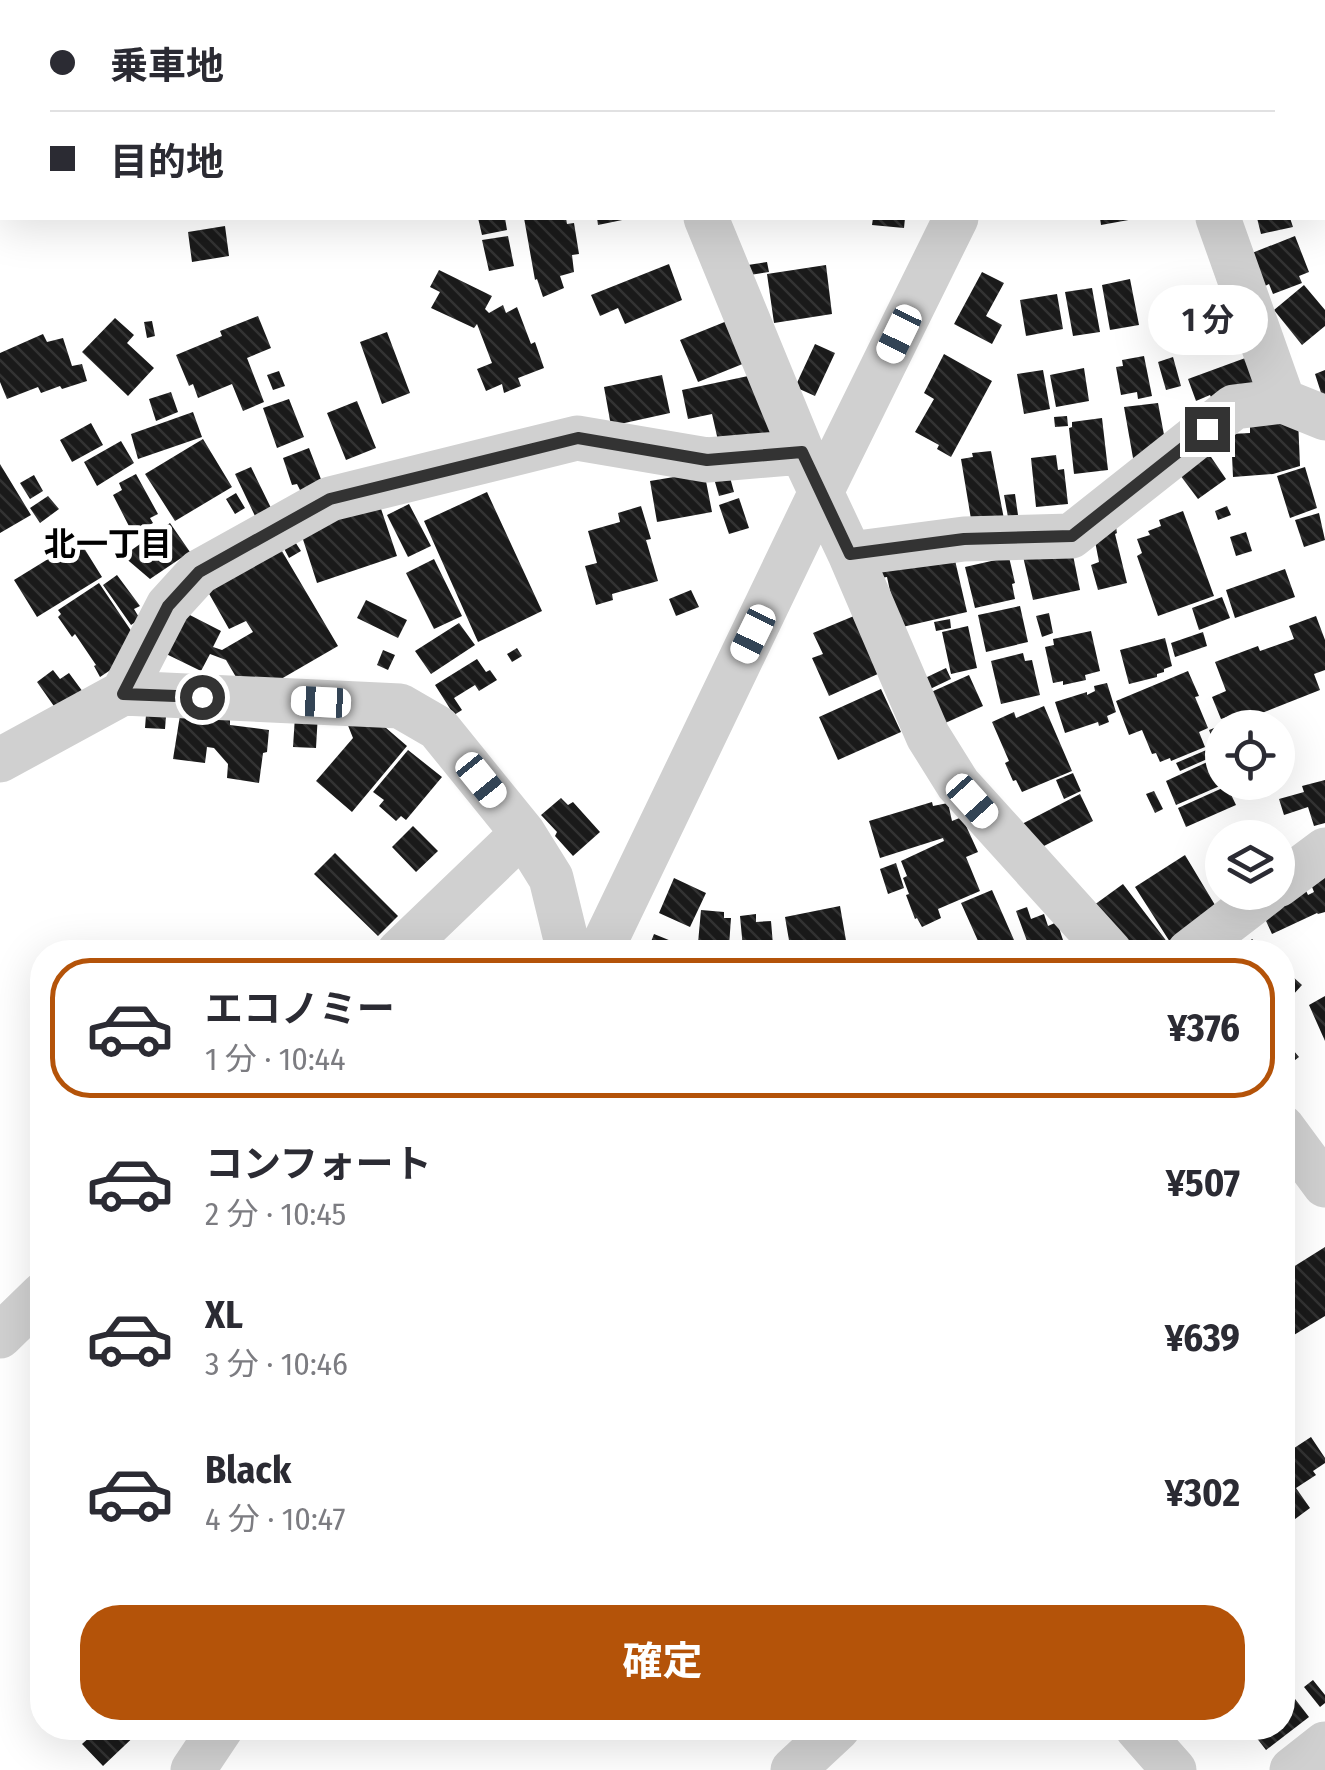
<!DOCTYPE html>
<html lang="ja">
<head>
<meta charset="utf-8">
<style>
	body { margin:0; font-family:"Fira Sans Condensed","Noto Sans JP",sans-serif; background:#f2f2f3; color:#2b2b33; height:100vh; display:flex; flex-direction:column; font-size:38px; white-space:nowrap }
	* { box-sizing:border-box; margin:0 }
	p { font-size:32px; color:#7c7c81 }
	.icon { flex:none; width:55px; height:55px; fill:none; stroke:currentColor; stroke-width:2; stroke-linecap:round; stroke-linejoin:round }
	.map { position:relative; flex:1; overflow:hidden }
	.drawer { position:absolute; left:30px; top:940px; width:1265px; height:800px; display:flex; flex-direction:column; background:#fff; border-radius:40px; box-shadow:0 10px 40px #0002 }
	.drawer>* { flex:none }
	.hud { position:absolute; left:0px; top:0px; width:1325px; height:220px; box-shadow:0 10px 40px #0002; display:grid; align-content:center; height:220px; padding:0 50px; background:#fff }
	.controls { position:absolute; left:1205px; top:710px; display:grid; gap:20px }
	.controls a { display:grid; place-items:center; width:90px; height:90px; border-radius:50%; background:#fff; box-shadow:0 10px 40px #0002; font-size:50px }
	.end { position:absolute; width:45px; height:45px; margin:-22px; border:12px solid #333; background:#fff; box-shadow:0 0 0 5px #fff }
	.from { border-radius:50% }
	.bubble { position:absolute; height:70px; border-radius:35px; background:#fff; box-shadow:0 10px 40px #0002; font-size:32px; font-weight:700; line-height:70px; text-align:center }
	.car { position:absolute; width:30px; height:60px; margin:-30px -15px; border-radius:12px; box-shadow:0 0 8px 2px #0007; background:linear-gradient(#fff 24%,#345 0 40%,#fff 0 76%,#345 0 86%,#fff 0) }
	.hud b { display:flex; align-items:center; gap:35px; height:95px; font-size:38px }
	.hud b+b { border-top:2px solid #e1e1e2 }
	.hud i { width:25px; height:25px; background:#2b2b33 }
	ul { padding:18px 0 0; list-style:none }
	li { display:flex; align-items:center; gap:30px; height:140px; margin:0 20px 15px; padding:0 30px; border:5px solid transparent; border-radius:40px }
	li div { flex:1 }
	li b { display:block; font-size:38px }
	li em { font-style:normal; font-weight:700 }
	li.current { border-color:#b45309 }
	li>.icon { width:90px; height:90px; stroke-width:1.5 }
	.action { display:flex; gap:20px; margin-top:auto; padding:20px 50px }
	.action a { flex:1; height:115px; border-radius:40px; background:#b45309; color:#fff; font-size:40px; font-weight:700; line-height:115px; text-align:center }
	.map>svg:first-child { display:block }
	.building { fill:url(#building-back-hatch) }
	.lines { fill:none; stroke-linecap:round; stroke-linejoin:round }
	.minor { stroke:#d0d0d0; stroke-width:45 }
	.route { stroke:#333; stroke-width:12 }
	.labels { text-anchor:middle; stroke-width:10; stroke-linejoin:round; paint-order:stroke }
	.neighbourhood-label { font-size:32px; font-weight:bold; fill:#000; stroke:#fff }
</style>
</head>
<body>
<div class="map">
<svg width="1325" height="1770" viewBox="0 0 1325 1770">
	<defs>
		<pattern id="building-back-hatch" width="6" height="6" patternUnits="userSpaceOnUse" patternTransform="scale(2.5)"><rect width="6" height="6" fill="#1a1a1a"/><path d="M-1 5l2 2M0 0l6 6M5-1l2 2" fill="none" stroke="#333"/></pattern>
	</defs>
	<rect width="100%" height="100%" fill="#fff"/>
	<!-- building -->
	<path class="building" d="M 478,218 L 505,218 L 507,230 L 482,235 Z
		M 524,218 L 566,218 L 567,224 L 574,223 L 579,254 L 572,255 L 574,272 L 560,276 L 564,288 L 543,297 L 537,279 L 535,280 Z
		M 597,218 L 627,218 L 627,219 L 598,225 Z
		M 873,218 L 905,218 L 904,228 L 872,225 Z
		M 1100,218 L 1134,218 L 1134,219 L 1101,225 Z
		M 1257,218 L 1290,218 L 1293,227 L 1261,234 Z
		M 225,226 L 229,256 L 192,262 L 188,232 Z
		M 508,236 L 514,266 L 489,271 L 482,240 Z
		M 1295,236 L 1309,272 L 1299,276 L 1302,283 L 1273,294 L 1269,284 L 1265,286 L 1252,253 Z
		M 767,262 L 769,272 L 750,275 L 748,265 Z
		M 669,264 L 682,300 L 625,324 L 618,308 L 600,316 L 591,295 Z
		M 826,265 L 832,314 L 774,323 L 767,274 Z
		M 439,270 L 492,296 L 485,309 L 489,313 L 503,305 L 506,313 L 517,307 L 531,344 L 535,342 L 544,368 L 518,378 L 521,386 L 504,393 L 502,384 L 486,391 L 477,369 L 492,363 L 477,324 L 474,328 L 431,308 L 440,292 L 430,287 Z
		M 982,272 L 1004,283 L 986,316 L 1002,325 L 992,344 L 954,324 Z
		M 1130,279 L 1139,325 L 1110,330 L 1102,285 Z
		M 1304,285 L 1325,310 L 1325,326 L 1302,345 L 1274,310 Z
		M 1092,288 L 1100,332 L 1073,336 L 1065,292 Z
		M 1057,294 L 1063,329 L 1026,336 L 1020,300 Z
		M 1184,309 L 1188,323 L 1165,328 L 1162,314 Z
		M 258,316 L 271,348 L 247,358 L 264,402 L 243,411 L 232,384 L 198,398 L 193,384 L 189,386 L 176,355 L 222,336 L 220,331 Z
		M 115,318 L 134,335 L 127,343 L 154,368 L 128,396 L 82,352 Z
		M 152,321 L 155,336 L 147,338 L 144,322 Z
		M 727,321 L 745,363 L 698,382 L 680,340 Z
		M 387,332 L 410,393 L 382,404 L 360,342 Z
		M 43,334 L 47,342 L 63,338 L 72,366 L 82,364 L 87,381 L 62,389 L 60,386 L 41,393 L 38,387 L 7,399 L 0,382 L 0,353 Z
		M 815,344 L 835,353 L 815,396 L 795,387 Z
		M 944,354 L 992,381 L 951,457 L 937,449 L 939,445 L 915,432 L 934,399 L 924,393 Z
		M 1144,356 L 1152,396 L 1138,399 L 1137,392 L 1121,395 L 1116,367 L 1123,366 L 1122,360 Z
		M 1173,357 L 1181,386 L 1166,390 L 1158,362 Z
		M 1248,357 L 1258,385 L 1213,401 L 1210,395 L 1196,401 L 1188,379 Z
		M 1084,368 L 1089,401 L 1056,407 L 1050,375 Z
		M 1043,370 L 1050,409 L 1024,414 L 1017,374 Z
		M 1325,370 L 1325,402 L 1324,402 L 1315,374 Z
		M 279,371 L 285,386 L 273,390 L 267,375 Z
		M 662,375 L 670,413 L 611,426 L 604,387 Z
		M 753,375 L 778,431 L 719,445 L 712,414 L 688,419 L 682,390 Z
		M 171,392 L 178,412 L 156,421 L 149,399 Z
		M 289,399 L 304,437 L 277,448 L 263,408 Z
		M 357,401 L 376,448 L 346,460 L 327,413 Z
		M 1158,403 L 1165,440 L 1137,461 L 1133,458 L 1124,407 Z
		M 193,412 L 202,437 L 138,459 L 131,434 Z
		M 1067,416 L 1068,426 L 1055,427 L 1054,417 Z
		M 1102,418 L 1108,470 L 1074,474 L 1069,428 L 1072,427 L 1072,422 Z
		M 1298,419 L 1300,466 L 1273,474 L 1233,477 L 1231,434 L 1250,433 L 1250,421 Z
		M 91,423 L 103,445 L 72,462 L 60,440 Z
		M 203,439 L 232,487 L 175,521 L 145,474 Z
		M 121,441 L 134,463 L 97,486 L 84,462 Z
		M 309,448 L 324,487 L 302,494 L 297,484 L 292,485 L 283,458 Z
		M 991,451 L 1004,519 L 972,525 L 961,459 L 973,457 L 972,453 Z
		M 1209,454 L 1226,479 L 1198,499 L 1180,475 Z
		M 1056,455 L 1058,470 L 1064,469 L 1068,504 L 1036,507 L 1031,458 Z
		M 0,464 L 31,515 L 0,533 Z
		M 251,467 L 271,508 L 255,516 L 235,474 Z
		M 1305,467 L 1317,508 L 1290,518 L 1277,476 Z
		M 728,470 L 734,492 L 719,496 L 713,475 Z
		M 698,473 L 705,476 L 712,512 L 657,522 L 650,481 Z
		M 136,474 L 158,514 L 150,518 L 153,523 L 133,534 L 113,495 L 122,490 L 119,483 Z
		M 34,475 L 43,491 L 30,499 L 20,483 Z
		M 487,492 L 542,611 L 478,642 L 424,521 Z
		M 236,493 L 245,508 L 235,514 L 226,499 Z
		M 1015,494 L 1018,515 L 1008,517 L 1004,495 Z
		M 48,496 L 59,509 L 40,523 L 30,508 Z
		M 377,497 L 397,556 L 317,583 L 299,527 Z
		M 739,498 L 749,528 L 729,534 L 719,505 Z
		M 409,504 L 431,546 L 408,557 L 387,515 Z
		M 641,506 L 651,539 L 646,540 L 658,581 L 612,594 L 613,600 L 596,605 L 585,566 L 597,563 L 588,531 L 620,522 L 618,513 Z
		M 1227,506 L 1231,515 L 1218,520 L 1215,511 Z
		M 1183,511 L 1214,596 L 1158,616 L 1137,556 L 1142,553 L 1137,539 L 1150,535 L 1148,531 L 1161,526 L 1159,520 Z
		M 1319,513 L 1325,540 L 1304,547 L 1295,520 Z
		M 1115,521 L 1117,533 L 1115,534 L 1127,583 L 1098,590 L 1091,565 L 1099,562 L 1094,536 Z
		M 170,523 L 190,552 L 150,579 L 123,556 Z
		M 1246,532 L 1252,551 L 1236,556 L 1230,537 Z
		M 290,534 L 301,551 L 289,558 L 280,541 Z
		M 79,540 L 102,577 L 37,617 L 14,580 Z
		M 1070,540 L 1080,590 L 1033,600 L 1022,552 Z
		M 276,541 L 338,646 L 281,679 L 236,677 L 226,660 L 210,654 L 201,671 L 162,652 L 182,611 L 221,631 L 213,647 L 222,650 L 253,632 L 246,621 L 229,629 L 203,583 Z
		M 954,556 L 967,612 L 898,628 L 887,577 L 880,578 L 877,567 Z
		M 1009,557 L 1015,583 L 1012,584 L 1015,599 L 975,608 L 965,567 Z
		M 434,559 L 462,616 L 434,629 L 406,573 Z
		M 1285,569 L 1295,597 L 1235,618 L 1226,590 Z
		M 117,575 L 140,606 L 134,609 L 140,619 L 131,625 L 103,585 Z
		M 99,583 L 136,638 L 118,665 L 100,677 L 94,666 L 96,665 L 75,634 L 72,637 L 58,617 L 61,614 L 58,610 Z
		M 691,590 L 699,607 L 676,616 L 669,599 Z
		M 1222,597 L 1230,618 L 1199,630 L 1192,608 Z
		M 366,600 L 407,620 L 398,638 L 357,618 Z
		M 1020,606 L 1028,642 L 986,652 L 978,615 Z
		M 1049,613 L 1053,633 L 1042,637 L 1036,616 Z
		M 854,616 L 880,673 L 829,696 L 812,658 L 823,654 L 813,633 Z
		M 1316,616 L 1325,640 L 1325,670 L 1314,674 L 1320,690 L 1247,719 L 1244,711 L 1221,719 L 1212,697 L 1226,691 L 1215,662 L 1258,646 L 1260,651 L 1294,639 L 1289,626 Z
		M 950,619 L 951,628 L 936,631 L 934,622 Z
		M 459,623 L 475,645 L 431,674 L 415,651 Z
		M 968,626 L 977,668 L 951,674 L 942,632 Z
		M 1091,631 L 1100,671 L 1085,675 L 1086,680 L 1063,685 L 1063,681 L 1053,683 L 1045,647 L 1054,645 L 1053,639 Z
		M 1203,632 L 1207,646 L 1175,657 L 1171,643 Z
		M 1165,638 L 1172,666 L 1164,669 L 1164,672 L 1157,674 L 1157,677 L 1129,684 L 1120,650 Z
		M 517,648 L 522,656 L 512,662 L 507,654 Z
		M 383,650 L 395,655 L 388,670 L 377,665 Z
		M 1023,653 L 1025,661 L 1032,660 L 1040,695 L 1001,704 L 991,661 Z
		M 477,659 L 486,672 L 490,670 L 497,680 L 479,691 L 475,685 L 454,698 L 462,710 L 454,715 L 435,685 Z
		M 946,668 L 951,679 L 928,690 L 923,679 Z
		M 53,670 L 60,679 L 69,673 L 83,692 L 56,709 L 37,682 Z
		M 1188,671 L 1199,696 L 1195,697 L 1208,728 L 1199,732 L 1205,747 L 1171,761 L 1170,758 L 1160,762 L 1156,753 L 1152,754 L 1142,730 L 1129,735 L 1116,701 Z
		M 969,675 L 983,706 L 943,724 L 929,693 Z
		M 1107,683 L 1116,712 L 1107,716 L 1109,722 L 1099,726 L 1098,722 L 1065,733 L 1055,702 L 1087,692 L 1087,695 L 1095,691 L 1094,686 Z
		M 881,689 L 901,732 L 838,760 L 819,717 Z
		M 147,702 L 167,703 L 165,729 L 145,728 Z
		M 1044,706 L 1072,771 L 1022,792 L 1016,780 L 1013,781 L 1005,763 L 1009,761 L 992,722 L 1014,712 L 1016,718 Z
		M 181,709 L 230,716 L 230,725 L 269,730 L 267,752 L 263,753 L 259,783 L 227,778 L 228,764 L 214,748 L 207,747 L 205,763 L 173,759 Z
		M 318,713 L 316,748 L 293,747 L 295,716 Z
		M 371,715 L 407,746 L 352,812 L 316,781 L 353,738 L 347,723 Z
		M 1238,719 L 1241,728 L 1222,728 L 1222,755 L 1219,756 L 1209,730 Z
		M 1211,748 L 1214,756 L 1180,771 L 1176,763 Z
		M 408,750 L 442,777 L 406,820 L 401,816 L 396,821 L 379,806 L 384,800 L 373,792 Z
		M 1216,758 L 1222,774 L 1222,785 L 1176,805 L 1166,781 Z
		M 1073,773 L 1081,791 L 1064,799 L 1056,780 Z
		M 1325,780 L 1325,823 L 1314,826 L 1308,807 L 1284,815 L 1279,799 L 1304,792 L 1302,786 Z
		M 1227,786 L 1236,805 L 1186,827 L 1178,808 Z
		M 1154,791 L 1163,809 L 1155,813 L 1146,794 Z
		M 1080,794 L 1093,821 L 1040,848 L 1020,825 Z
		M 561,798 L 568,805 L 573,802 L 600,832 L 573,856 L 555,836 L 557,832 L 541,815 Z
		M 932,802 L 933,806 L 948,803 L 952,821 L 962,817 L 978,852 L 966,857 L 980,891 L 938,909 L 941,918 L 922,927 L 917,918 L 915,919 L 906,895 L 909,894 L 903,878 L 907,876 L 901,861 L 944,841 L 943,838 L 880,858 L 869,821 Z
		M 413,826 L 438,851 L 416,872 L 392,847 Z
		M 335,853 L 398,916 L 378,936 L 314,874 Z
		M 1185,855 L 1218,910 L 1170,942 L 1135,887 Z
		M 896,863 L 904,888 L 888,894 L 880,869 Z
		M 1325,866 L 1325,912 L 1318,914 L 1317,913 L 1272,934 L 1261,910 L 1301,880 L 1308,895 L 1314,892 L 1307,874 Z
		M 674,878 L 706,893 L 690,927 L 659,913 Z
		M 1123,884 L 1168,943 L 1155,952 L 1130,952 L 1090,908 Z
		M 992,890 L 1014,940 L 983,952 L 961,903 Z
		M 840,906 L 848,952 L 791,952 L 785,917 Z
		M 1027,907 L 1031,919 L 1044,914 L 1048,926 L 1057,922 L 1067,952 L 1031,952 L 1016,911 Z
		M 701,910 L 724,912 L 724,918 L 731,918 L 729,946 L 698,943 Z
		M 756,914 L 756,922 L 771,921 L 773,945 L 743,948 L 740,916 Z
		M 654,934 L 686,947 L 684,952 L 647,952 Z
		M 1252,939 L 1267,952 L 1240,952 Z
		M 898,942 L 932,943 L 931,952 L 897,952 Z
		M 1282,967 L 1302,985 L 1282,1007 Z
		M 1325,996 L 1325,1041 L 1309,1005 Z
		M 1282,1037 L 1299,1057 L 1282,1070 Z
		M 1282,1157 L 1297,1179 L 1282,1188 Z
		M 1325,1247 L 1325,1316 L 1289,1338 L 1282,1328 L 1282,1274 Z
		M 1311,1437 L 1325,1458 L 1325,1463 L 1313,1471 L 1316,1475 L 1296,1488 L 1310,1508 L 1287,1525 L 1282,1519 L 1282,1493 L 1285,1491 L 1282,1487 L 1282,1456 Z
		M 1313,1680 L 1325,1695 L 1325,1703 L 1320,1707 L 1304,1687 Z
		M 1282,1682 L 1309,1717 L 1266,1750 L 1249,1728 L 1282,1728 Z
		M 100,1728 L 143,1728 L 103,1766 L 82,1744 Z"/>
	<g class="lines">
		<!-- minor -->
		<path class="minor" d="M 162,0 L 162,2
			M 580,1 L 598,2
			M 639,2 L 640,0
			M 1064,2 L 1065,0
			M 1287,2 L 1297,0
			M 0,108 L 2,108
			M 706,218 L 802,452 L 850,554 L 928,736 L 958,784 L 1110,952
			M 1218,218 L 1283,401
			M 850,554 L 964,539 L 1071,536 L 1234,407 L 1283,401 L 1325,418
			M 123,693 L 400,706 L 438,728 L 523,833 L 551,878 L 569,952
			M 0,760 L 123,693 L 168,606 L 199,572 L 330,499 L 577,438 L 707,460 L 802,452
			M 1278,885 L 1325,850
			M 399,952 L 523,833
			M 600,952 L 821,492 L 956,218
			M 1189,952 L 1267,892
			M 1282,1127 L 1325,1185
			M 0,1336 L 42,1295
			M 1137,1728 L 1174,1770
			M 193,1770 L 221,1728
			M 793,1770 L 838,1728
			M 1292,1770 L 1325,1744"/>
	</g>
	<g class="lines">
		<!-- route -->
		<path class="route" d="M 202,697 L 123,694 L 168,606 L 199,572 L 330,499 L 578,438 L 707,460 L 802,452 L 850,554 L 964,539 L 1072,536 L 1207,429"/>
	</g>
	<g class="labels">
		<!-- neighbourhood labels -->
		<g class="neighbourhood-label">
			<text x="108" y="555">北一丁目</text>
		</g>
	</g>
</svg>
<div class="controls">
<a><svg class="icon" aria-label="locate" viewBox="0 0 24 24"><circle cx="12" cy="12" r="6"/><path d="M12 2v4M12 18v4M2 12h4M18 12h4"/></svg></a>
<a><svg class="icon" aria-label="layers" viewBox="0 0 24 24"><path d="M12 4l9 5-9 5-9-5zM3 14l9 5 9-5"/></svg></a>
</div>
<i class="end from" style="left:202px;top:697px"></i>
<i class="end" style="left:1207px;top:429px"></i>
<div class="bubble" style="left:1148px;top:285px;width:120px">1 分</div>
<i class="car" style="left:899px;top:334px;rotate:206deg"></i>
<i class="car" style="left:753px;top:634px;rotate:206deg"></i>
<i class="car" style="left:321px;top:702px;rotate:273deg"></i>
<i class="car" style="left:481px;top:780px;rotate:141deg"></i>
<i class="car" style="left:972px;top:801px;rotate:138deg"></i>
<div class="hud">
<b><i class="from"></i>乗車地</b>
<b><i></i>目的地</b>
</div>
<section class="drawer">
<ul>
<li class="current"><svg class="icon" aria-label="car" viewBox="0 0 24 24"><path d="M5 17H2v-5l4-1 3-4h7l3 4 3 1v5h-3M9 17h6M6 11h13"/><circle cx="7" cy="17" r="2"/><circle cx="17" cy="17" r="2"/></svg><div><b>エコノミー</b><p>1 分 · 10:44</p></div><em>¥376</em></li>
<li><svg class="icon" aria-label="car" viewBox="0 0 24 24"><path d="M5 17H2v-5l4-1 3-4h7l3 4 3 1v5h-3M9 17h6M6 11h13"/><circle cx="7" cy="17" r="2"/><circle cx="17" cy="17" r="2"/></svg><div><b>コンフォート</b><p>2 分 · 10:45</p></div><em>¥507</em></li>
<li><svg class="icon" aria-label="car" viewBox="0 0 24 24"><path d="M5 17H2v-5l4-1 3-4h7l3 4 3 1v5h-3M9 17h6M6 11h13"/><circle cx="7" cy="17" r="2"/><circle cx="17" cy="17" r="2"/></svg><div><b>XL</b><p>3 分 · 10:46</p></div><em>¥639</em></li>
<li><svg class="icon" aria-label="car" viewBox="0 0 24 24"><path d="M5 17H2v-5l4-1 3-4h7l3 4 3 1v5h-3M9 17h6M6 11h13"/><circle cx="7" cy="17" r="2"/><circle cx="17" cy="17" r="2"/></svg><div><b>Black</b><p>4 分 · 10:47</p></div><em>¥302</em></li>
</ul>
<div class="action"><a>確定</a></div>
</section>
</div>
</body>
</html>
